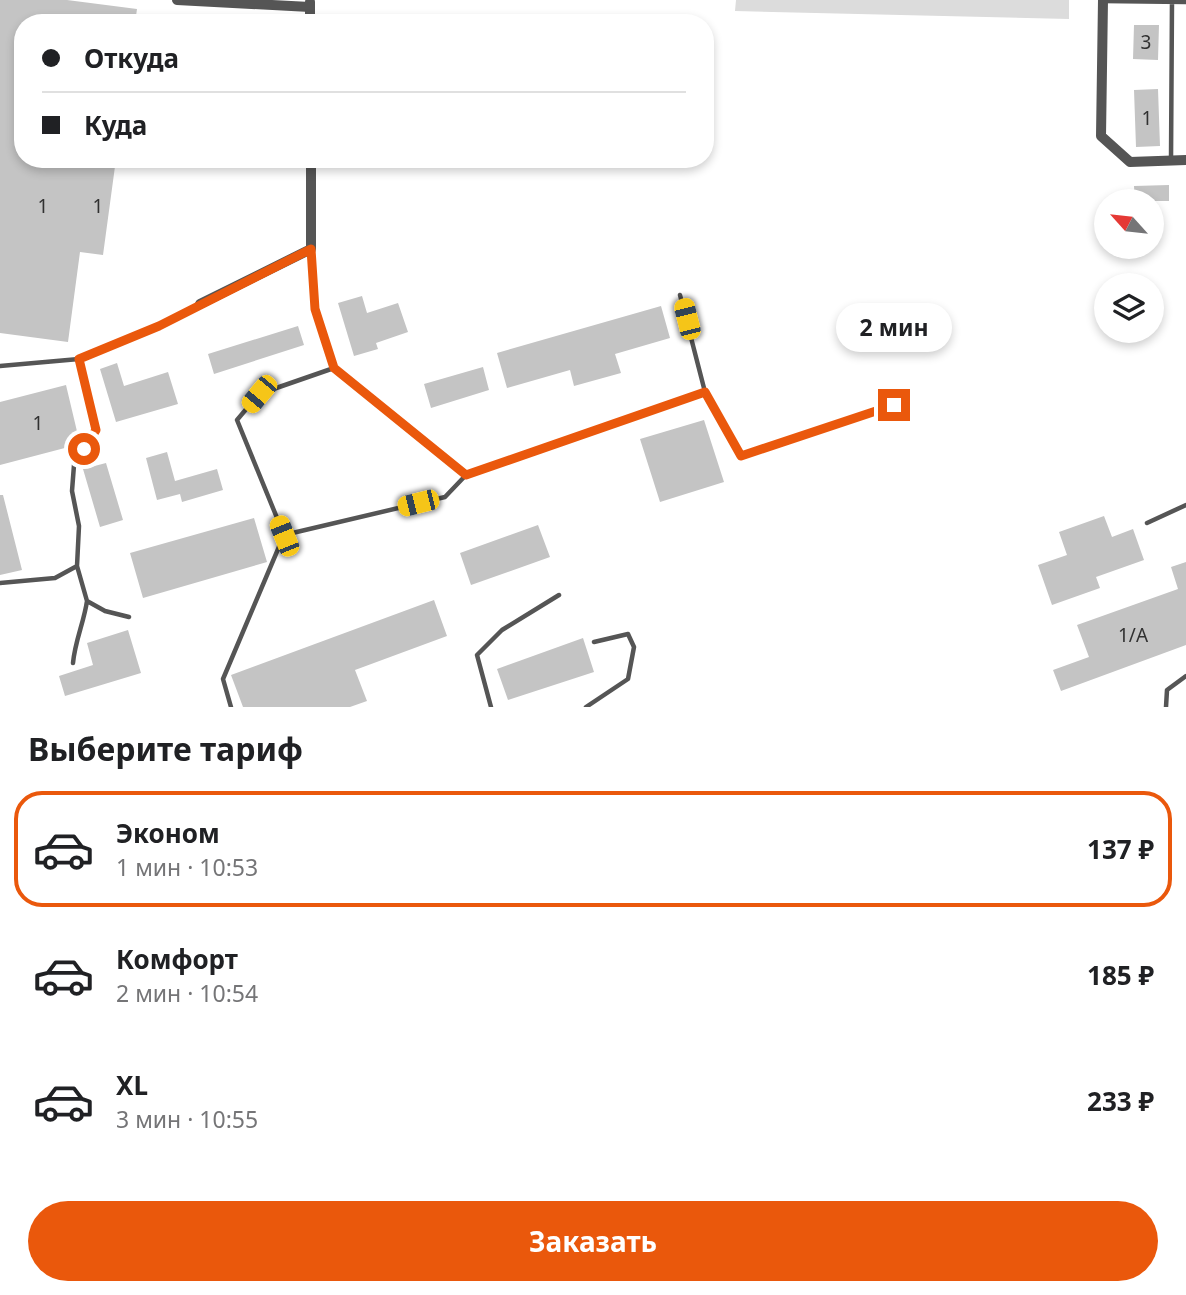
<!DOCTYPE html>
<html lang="ru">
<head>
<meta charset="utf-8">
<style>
	body { margin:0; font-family:"Noto Sans",sans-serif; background:#f6f6f6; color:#202124; height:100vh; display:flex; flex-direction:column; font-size:26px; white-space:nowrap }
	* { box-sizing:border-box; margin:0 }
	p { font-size:23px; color:#757577 }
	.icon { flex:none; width:38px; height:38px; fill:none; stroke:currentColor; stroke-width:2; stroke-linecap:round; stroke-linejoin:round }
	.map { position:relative; height:707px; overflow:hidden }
	.sheet { display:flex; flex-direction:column; background:#fff; flex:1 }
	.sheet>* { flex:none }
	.banner { position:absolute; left:14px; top:14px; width:700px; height:154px; border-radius:28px; box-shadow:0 4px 10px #0003; display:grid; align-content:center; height:154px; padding:0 28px; background:#fff }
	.needle { width:46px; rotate:297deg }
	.tools { position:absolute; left:1094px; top:189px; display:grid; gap:14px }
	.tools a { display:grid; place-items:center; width:70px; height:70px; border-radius:50%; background:#fff; box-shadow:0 4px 10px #0003; font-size:35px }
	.end { position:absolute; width:32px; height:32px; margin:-16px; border:9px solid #ea580c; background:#fff; box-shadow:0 0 0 4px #fff }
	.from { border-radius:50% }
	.bubble { position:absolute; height:49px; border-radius:24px; background:#fff; box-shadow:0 4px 10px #0003; font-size:23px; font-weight:700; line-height:49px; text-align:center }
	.car { position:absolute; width:21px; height:42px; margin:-21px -10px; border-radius:9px; box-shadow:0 0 5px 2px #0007; background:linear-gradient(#f5c518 24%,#345 0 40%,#f5c518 0 76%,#345 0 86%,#f5c518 0) }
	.banner b { display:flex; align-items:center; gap:24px; height:66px; font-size:26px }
	.banner b+b { border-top:2px solid #e0e0e0 }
	.banner i { width:18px; height:18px; background:#202124 }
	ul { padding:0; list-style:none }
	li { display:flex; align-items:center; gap:21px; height:116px; margin:0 14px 10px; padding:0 14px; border:4px solid transparent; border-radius:28px }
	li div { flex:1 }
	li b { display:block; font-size:26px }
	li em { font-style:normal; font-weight:700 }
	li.current { border-color:#ea580c }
	li>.icon { width:63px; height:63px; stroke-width:1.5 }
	h2 { padding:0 28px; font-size:32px; line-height:84px }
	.primary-button { display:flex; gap:14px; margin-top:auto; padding:14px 28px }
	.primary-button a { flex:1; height:80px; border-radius:42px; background:#ea580c; color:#fff; font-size:28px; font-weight:700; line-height:80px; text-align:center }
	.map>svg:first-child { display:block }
	.green { fill:#dcdcdc }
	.building { fill:#c4c4c4 }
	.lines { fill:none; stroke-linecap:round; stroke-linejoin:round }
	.lane { stroke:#555; stroke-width:4.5 }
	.street { stroke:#555; stroke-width:10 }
	.route { stroke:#ea580c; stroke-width:9 }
	.labels { text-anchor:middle; stroke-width:5; stroke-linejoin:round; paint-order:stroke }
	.number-label { font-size:19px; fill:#313131 }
</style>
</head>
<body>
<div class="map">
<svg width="1186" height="707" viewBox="0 0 1186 707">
	<rect width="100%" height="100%" fill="#fff"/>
	<!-- green -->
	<path class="green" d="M 736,0 L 1069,0 L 1069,19 L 735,11 Z"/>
	<!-- building -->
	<path class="building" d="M 0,0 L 67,0 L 137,9 L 135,23 L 23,23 L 23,159 L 116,159 L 103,255 L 80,252 L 68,342 L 0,333 Z
		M 1134,25 L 1159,25 L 1158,60 L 1133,59 Z
		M 1158,89 L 1160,146 L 1136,147 L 1134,90 Z
		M 1169,185 L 1169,201 L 1135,201 L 1134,186 Z
		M 362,296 L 367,313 L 398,303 L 408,332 L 376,343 L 378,349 L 354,356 L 338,303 Z
		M 661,306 L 670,338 L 615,354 L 621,373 L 574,386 L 570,370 L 507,388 L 497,353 Z
		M 298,326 L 304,345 L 214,374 L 208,354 Z
		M 117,363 L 124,386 L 168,372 L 178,404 L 116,422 L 100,369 Z
		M 483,367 L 489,390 L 431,408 L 424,384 Z
		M 66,385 L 80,444 L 0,465 L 0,402 Z
		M 704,420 L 724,482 L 660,502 L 640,439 Z
		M 167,452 L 175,481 L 217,469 L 223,490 L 182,502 L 180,494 L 157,500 L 146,458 Z
		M 106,463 L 123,520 L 100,527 L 83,469 Z
		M 0,495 L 3,495 L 22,570 L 0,575 Z
		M 1104,516 L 1112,537 L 1133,529 L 1144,560 L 1096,577 L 1100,588 L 1052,605 L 1038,565 L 1067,555 L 1059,532 Z
		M 254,518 L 267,562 L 143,598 L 130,553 Z
		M 538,525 L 550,557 L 471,585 L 460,553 Z
		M 1186,562 L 1186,645 L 1061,691 L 1053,670 L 1089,657 L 1077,625 L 1178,589 L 1171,567 Z
		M 434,600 L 447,636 L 355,670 L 367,701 L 350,707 L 243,707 L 231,675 Z
		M 128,630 L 141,673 L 65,696 L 59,676 L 93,665 L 87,643 Z
		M 583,638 L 594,672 L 508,700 L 497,669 Z"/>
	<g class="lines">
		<!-- lane -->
		<path class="lane" d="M 1103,1 L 1186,2
			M 1171,160 L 1172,0
			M 311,250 L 315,309 L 334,368 L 466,475 L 705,392 L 680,295
			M 0,366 L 79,359 L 159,326 L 199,304
			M 705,392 L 741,456 L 894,405
			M 1147,523 L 1186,505
			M 284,535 L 237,420 L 259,394 L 334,368
			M 77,566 L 87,601 L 105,611 L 129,617
			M 0,583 L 55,578 L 77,566 L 79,526 L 72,491 L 74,465 L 96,430 L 79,359
			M 73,663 C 75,641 84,622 87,601
			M 231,707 L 223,679 L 284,535 L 445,497 L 466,475
			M 491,707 L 477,655 L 502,630 L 559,595
			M 586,707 L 628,679 L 634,647 L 628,634 L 594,642
			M 1166,707 L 1167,690 L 1186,676"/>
		<!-- street -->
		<path class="street" d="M 177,0 L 310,7
			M 1103,0 L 1101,136 L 1130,162 L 1186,160
			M 310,2 L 310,23
			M 200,304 L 311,249 L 311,159"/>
	</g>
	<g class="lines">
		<!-- route -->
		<path class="route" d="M 84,449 L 96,430 L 79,359 L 159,326 L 311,249 L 315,309 L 334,368 L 466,475 L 705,392 L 741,456 L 894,405"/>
	</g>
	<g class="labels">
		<!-- number labels -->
		<g class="number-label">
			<text x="1146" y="49">3</text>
			<text x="1147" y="125">1</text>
			<text x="43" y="213">1</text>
			<text x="98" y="213">1</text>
			<text x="38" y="430">1</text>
			<text x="1133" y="642">1/А</text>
		</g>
	</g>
</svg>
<div class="tools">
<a><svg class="needle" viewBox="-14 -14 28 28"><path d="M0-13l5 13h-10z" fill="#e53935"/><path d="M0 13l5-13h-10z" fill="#757577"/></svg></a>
<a><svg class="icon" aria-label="layers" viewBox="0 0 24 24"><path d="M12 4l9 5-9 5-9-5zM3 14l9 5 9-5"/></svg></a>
</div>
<i class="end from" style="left:84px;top:449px"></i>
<i class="end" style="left:894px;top:405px"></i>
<div class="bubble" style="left:836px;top:303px;width:116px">2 мин</div>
<i class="car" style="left:687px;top:319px;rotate:346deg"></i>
<i class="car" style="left:259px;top:394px;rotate:220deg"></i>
<i class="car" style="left:418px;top:503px;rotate:256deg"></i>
<i class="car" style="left:284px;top:536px;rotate:338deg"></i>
<div class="banner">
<b><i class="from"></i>Откуда</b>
<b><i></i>Куда</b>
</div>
</div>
<section class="sheet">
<h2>Выберите тариф</h2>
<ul>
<li class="current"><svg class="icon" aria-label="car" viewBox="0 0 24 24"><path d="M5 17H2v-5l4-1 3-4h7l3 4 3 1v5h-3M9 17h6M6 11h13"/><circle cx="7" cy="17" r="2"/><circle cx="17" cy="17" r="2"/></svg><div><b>Эконом</b><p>1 мин · 10:53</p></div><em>137 ₽</em></li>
<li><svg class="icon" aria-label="car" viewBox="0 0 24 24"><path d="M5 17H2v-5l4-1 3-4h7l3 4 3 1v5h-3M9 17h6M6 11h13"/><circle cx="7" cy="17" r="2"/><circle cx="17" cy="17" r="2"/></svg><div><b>Комфорт</b><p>2 мин · 10:54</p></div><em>185 ₽</em></li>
<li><svg class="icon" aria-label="car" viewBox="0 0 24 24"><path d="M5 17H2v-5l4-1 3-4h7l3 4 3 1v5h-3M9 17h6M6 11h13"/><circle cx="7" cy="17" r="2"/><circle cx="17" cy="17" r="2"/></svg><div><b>XL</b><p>3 мин · 10:55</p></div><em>233 ₽</em></li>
</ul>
<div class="primary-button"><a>Заказать</a></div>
</section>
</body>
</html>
